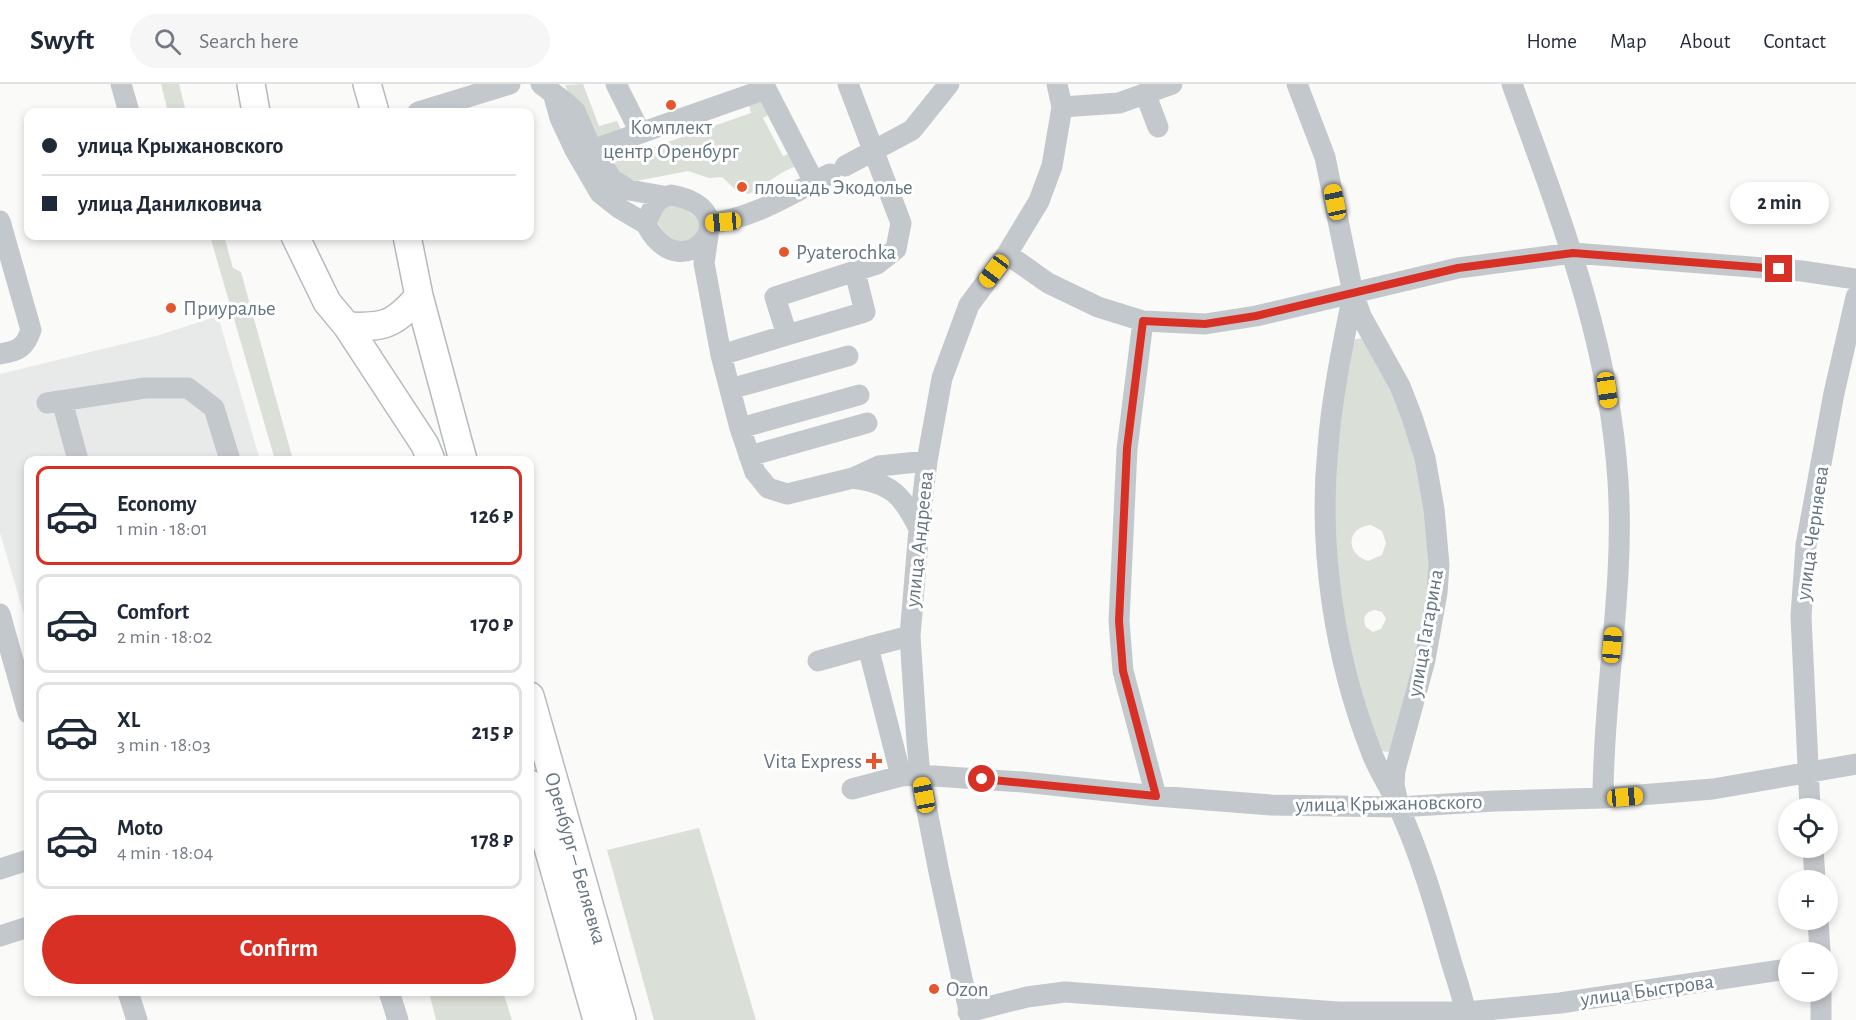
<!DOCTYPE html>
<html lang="en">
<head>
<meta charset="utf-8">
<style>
	body { margin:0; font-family:"Alegreya Sans",sans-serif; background:#f6f6f7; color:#1f2937; height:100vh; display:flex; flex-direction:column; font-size:22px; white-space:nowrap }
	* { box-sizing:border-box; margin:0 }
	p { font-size:20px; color:#747a83 }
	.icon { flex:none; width:33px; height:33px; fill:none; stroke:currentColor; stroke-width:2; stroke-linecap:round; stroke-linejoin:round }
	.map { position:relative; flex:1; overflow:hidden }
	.sheet { position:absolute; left:24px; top:372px; width:510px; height:540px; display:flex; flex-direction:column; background:#fff; border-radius:12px; box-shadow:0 3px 9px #0003 }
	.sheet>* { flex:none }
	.top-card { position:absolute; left:24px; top:24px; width:510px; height:132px; border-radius:12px; box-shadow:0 3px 9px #0003; display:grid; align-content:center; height:132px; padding:0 18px; background:#fff }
	.buttons { position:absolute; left:1778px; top:714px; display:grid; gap:12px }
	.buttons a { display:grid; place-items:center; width:60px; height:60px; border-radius:50%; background:#fff; box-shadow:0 3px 9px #0003; font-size:30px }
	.end { position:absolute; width:27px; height:27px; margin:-14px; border:8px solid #d93025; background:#fff; box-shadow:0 0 0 3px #fff }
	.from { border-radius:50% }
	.bubble { position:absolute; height:42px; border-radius:21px; background:#fff; box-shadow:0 3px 9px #0003; font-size:20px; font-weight:600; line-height:42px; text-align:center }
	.car { position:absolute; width:18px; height:36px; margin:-18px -9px; border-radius:8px; box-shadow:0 0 4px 2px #0007; background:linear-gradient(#f5c518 24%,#345 0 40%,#f5c518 0 76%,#345 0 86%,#f5c518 0) }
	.top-card b { display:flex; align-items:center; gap:21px; height:57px; font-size:22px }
	.top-card b+b { border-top:2px solid #e0e1e3 }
	.top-card i { width:15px; height:15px; background:#1f2937 }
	ul { padding:10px 0 0; list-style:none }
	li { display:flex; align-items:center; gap:18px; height:99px; margin:0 12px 9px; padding:0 6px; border:3px solid #e0e1e3; border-radius:12px }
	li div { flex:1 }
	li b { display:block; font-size:22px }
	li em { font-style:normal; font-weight:600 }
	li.active { border-color:#d93025 }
	li>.icon { width:54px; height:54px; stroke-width:1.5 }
	.cta { display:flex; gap:12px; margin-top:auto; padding:12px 18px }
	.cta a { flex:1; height:69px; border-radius:36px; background:#d93025; color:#fff; font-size:24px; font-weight:600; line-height:69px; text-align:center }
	header { display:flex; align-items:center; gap:36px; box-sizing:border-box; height:84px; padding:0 30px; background:#fff; border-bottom:2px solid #e0e1e3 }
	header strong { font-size:28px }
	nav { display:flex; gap:33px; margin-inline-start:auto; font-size:21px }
	.search { width:420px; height:54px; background:#f6f6f7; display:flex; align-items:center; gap:15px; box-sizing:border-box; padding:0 21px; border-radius:33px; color:#747a83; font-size:22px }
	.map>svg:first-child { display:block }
	.built { fill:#e8e9e9 }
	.green { fill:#dadfd7; fill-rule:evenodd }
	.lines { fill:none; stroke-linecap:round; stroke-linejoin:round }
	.major-casing { stroke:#b5babe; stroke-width:30 }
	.minor { stroke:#c3c8cc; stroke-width:21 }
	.major { stroke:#fff; stroke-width:27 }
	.route { stroke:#d93025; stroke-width:8 }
	.poi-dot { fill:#e4572e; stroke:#fff; stroke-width:2 }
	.labels { text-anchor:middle; stroke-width:6; stroke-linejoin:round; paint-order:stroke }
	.poi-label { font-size:21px; fill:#657683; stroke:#fff; text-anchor:start }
	.street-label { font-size:21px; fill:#657683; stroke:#fff }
</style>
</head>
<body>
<header>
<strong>Swyft</strong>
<div class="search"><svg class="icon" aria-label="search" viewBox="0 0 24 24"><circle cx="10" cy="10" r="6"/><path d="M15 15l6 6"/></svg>Search here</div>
<nav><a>Home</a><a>Map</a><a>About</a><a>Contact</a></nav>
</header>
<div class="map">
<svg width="1856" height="936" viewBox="0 0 1856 936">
	<rect width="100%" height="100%" fill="#fafaf8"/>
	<!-- built -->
	<path class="built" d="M 218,232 L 260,376 L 28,376 L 28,544 L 0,449 L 0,290 L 156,252 Z"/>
	<!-- green -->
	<path class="green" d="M 161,0 L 179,0 L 186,28 L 168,28 Z
		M 583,0 L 599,42 L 617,37 L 622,48 L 600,56 L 589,53 L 565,1 Z
		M 758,14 L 770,30 L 763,34 L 783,72 L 795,68 L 800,80 L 783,88 L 749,110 L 737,107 L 722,93 L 709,94 L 688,87 L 636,97 L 627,94 L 604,73 L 627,62 L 631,71 L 751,29 L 749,20 Z
		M 677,118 L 704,140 L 688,160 L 669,156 L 656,136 L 656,129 Z
		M 210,152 L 224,152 L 233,184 L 241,188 L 293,376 L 275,376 Z
		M 1365,254 L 1392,304 L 1420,377 L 1429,465 L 1429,510 L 1424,544 L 1392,665 L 1388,668 L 1382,667 L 1377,663 L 1340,534 L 1330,406 L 1349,260 L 1356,255 ZM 1371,441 L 1382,447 L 1386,459 L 1382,471 L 1368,477 C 1345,470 1346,443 1371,441 ZM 1374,526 L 1382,528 L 1386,535 L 1381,545 L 1373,548 L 1366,543 C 1362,535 1365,528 1374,526 Z
		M 699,744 L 756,936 L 654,936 L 607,766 Z
		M 429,908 L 503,908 L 512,936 L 436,936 Z"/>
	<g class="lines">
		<defs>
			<path id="major" d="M 251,0 L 256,28
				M 367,0 L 375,28
				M 295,152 L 327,218 L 347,242 C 384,244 394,241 419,212
				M 407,152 L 419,212 L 463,376
				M 347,242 L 425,361 L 431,376
				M 530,612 L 622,936
				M 530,700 L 597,936"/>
		</defs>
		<!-- major casing -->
		<use href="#major" class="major-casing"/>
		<!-- minor -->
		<path class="minor" d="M 121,0 L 129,28
			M 541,0 L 565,18 L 575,27 L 592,66 L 612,95 L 629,106 L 663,112
			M 616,0 L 640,48
			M 1297,0 L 1325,73 L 1353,209 L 1361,232 L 1400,302 L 1412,333 L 1425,374 L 1434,425 L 1439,481 L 1437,509 L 1425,576 L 1395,686 L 1394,701 L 1399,723
			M 1512,0 C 1560,133 1609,255 1618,397 C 1625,503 1603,609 1603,714
			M 553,9 L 560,34 L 575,66 L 600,109 L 619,124 L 646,140
			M 1145,9 L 1158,43
			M 1062,23 L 1119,19 L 1172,0
			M 418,28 L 510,0
			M 592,66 L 766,5 L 814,98
			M 845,82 L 912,46 L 949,0
			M 671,111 C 754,126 682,210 646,140 C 651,126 655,114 671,111 Z
			M 0,137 L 31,246 C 25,264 18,267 0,270
			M 710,139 C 753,135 792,109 830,90
			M 708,152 L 704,179 L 721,271 L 740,344 L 755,388 L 768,404 L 787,410 L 853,394 L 879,382 L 927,377
			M 1007,170 L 1048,199 L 1098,223 L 1143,237 L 1205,240 L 1256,232 L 1458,184 L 1573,169 L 1802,187 L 1856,195
			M 1353,210 C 1343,260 1332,311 1328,363 C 1318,464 1334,572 1371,667 C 1378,687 1391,704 1399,724 C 1420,770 1435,821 1449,870 C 1455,892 1464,914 1467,936
			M 1143,237 L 1127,365 L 1119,537 L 1123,587 L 1156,712
			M 787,251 L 865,228 L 855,188
			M 721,271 L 787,251 L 775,213 L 877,180 L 896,165 L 901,139 L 848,0
			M 730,305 L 848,272
			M 62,317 L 78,376
			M 47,319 L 145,304 L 188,304 L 214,324 L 230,376
			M 740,344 L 859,311
			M 749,372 L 867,339
			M 853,394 C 891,399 903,411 919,445
			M 0,530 L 28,629
			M 910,552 L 868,563 L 901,692 L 920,691 L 1023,698 L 1156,712 L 1271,721 L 1399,723 L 1495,717 L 1603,714 L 1713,705 L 1856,680
			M 818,577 L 868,563
			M 852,705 L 901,692
			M 1810,724 L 1801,532 L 1806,461 L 1834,309 L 1856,213
			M 1813,764 L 1815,796
			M 0,785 L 28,776
			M 1818,836 L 1820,868
			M 0,852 L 28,843
			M 128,908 L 137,936
			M 389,908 L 398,936
			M 968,928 L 1027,913 L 1065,908 L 1338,928 L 1466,928 L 1560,919 L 1788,885
			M 971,936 L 939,788 L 920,691 L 917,658 L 910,552 L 919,445 L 927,377 L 942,294 L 969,221 L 1007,170 L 1039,117 L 1052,82 L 1062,23 L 1057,0
			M 1821,936 L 1821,908"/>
		<!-- major -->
		<use href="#major" class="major"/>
	</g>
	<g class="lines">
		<!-- route -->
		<path class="route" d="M 982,695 L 1156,712 L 1123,587 L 1119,537 L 1127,364 L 1143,237 L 1205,240 L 1256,232 L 1458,184 L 1573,169 L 1779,185"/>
	</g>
	<!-- markers -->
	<g class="poi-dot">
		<circle cx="671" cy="21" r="6"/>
		<circle cx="742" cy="103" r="6"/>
		<circle cx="784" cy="168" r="6"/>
		<circle cx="171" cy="224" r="6"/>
		<path d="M871 668h6v6h6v6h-6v6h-6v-6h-6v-6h6z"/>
		<circle cx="934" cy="905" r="6"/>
	</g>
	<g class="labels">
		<!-- poi labels -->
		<g class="poi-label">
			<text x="671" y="50" text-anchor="middle">Комплект<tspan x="671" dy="24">центр Оренбург</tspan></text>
			<text x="754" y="110">площадь Экодолье</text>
			<text x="796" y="175">Pyaterochka</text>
			<text x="183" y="231">Приуралье</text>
			<text x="862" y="684" text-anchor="end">Vita Express</text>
			<text x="946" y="912">Ozon</text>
		</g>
		<!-- street labels -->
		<g class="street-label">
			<text transform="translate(1812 449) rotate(-82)" y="7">улица Черняева</text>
			<text transform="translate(919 455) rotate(-84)" y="7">улица Андреева</text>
			<text transform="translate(1425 549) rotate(-80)" y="7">улица Гагарина</text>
			<text transform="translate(1389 719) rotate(-1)" y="7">улица Крыжановского</text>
			<text transform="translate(576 774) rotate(74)" y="7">Оренбург – Беляевка</text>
			<text transform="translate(1647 906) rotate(-8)" y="7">улица Быстрова</text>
		</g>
	</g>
</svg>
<div class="buttons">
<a><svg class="icon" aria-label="locate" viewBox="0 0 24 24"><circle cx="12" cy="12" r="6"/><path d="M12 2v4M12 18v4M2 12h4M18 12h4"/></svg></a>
<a>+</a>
<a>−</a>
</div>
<i class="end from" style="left:982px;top:695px"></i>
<i class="end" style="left:1779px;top:185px"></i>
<div class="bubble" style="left:1730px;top:98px;width:99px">2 min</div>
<i class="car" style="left:1335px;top:118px;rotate:348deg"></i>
<i class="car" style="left:723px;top:138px;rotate:265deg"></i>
<i class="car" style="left:994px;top:187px;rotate:217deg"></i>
<i class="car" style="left:1607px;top:306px;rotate:172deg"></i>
<i class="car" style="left:1612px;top:561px;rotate:5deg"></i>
<i class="car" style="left:924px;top:711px;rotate:349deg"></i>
<i class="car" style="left:1625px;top:713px;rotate:85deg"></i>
<div class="top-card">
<b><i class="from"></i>улица Крыжановского</b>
<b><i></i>улица Данилковича</b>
</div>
<section class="sheet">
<ul>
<li class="active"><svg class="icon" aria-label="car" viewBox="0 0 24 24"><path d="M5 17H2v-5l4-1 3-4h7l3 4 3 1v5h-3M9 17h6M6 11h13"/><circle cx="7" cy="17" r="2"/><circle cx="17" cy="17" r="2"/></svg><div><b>Economy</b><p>1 min · 18:01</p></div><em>126 ₽</em></li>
<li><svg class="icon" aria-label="car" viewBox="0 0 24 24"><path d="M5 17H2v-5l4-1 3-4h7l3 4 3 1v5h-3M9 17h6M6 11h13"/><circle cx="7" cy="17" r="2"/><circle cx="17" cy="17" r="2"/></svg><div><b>Comfort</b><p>2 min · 18:02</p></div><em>170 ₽</em></li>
<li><svg class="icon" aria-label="car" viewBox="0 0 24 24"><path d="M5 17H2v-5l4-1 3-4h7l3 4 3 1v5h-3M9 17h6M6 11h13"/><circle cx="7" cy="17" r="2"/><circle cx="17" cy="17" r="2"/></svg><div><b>XL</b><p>3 min · 18:03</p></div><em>215 ₽</em></li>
<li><svg class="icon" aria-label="car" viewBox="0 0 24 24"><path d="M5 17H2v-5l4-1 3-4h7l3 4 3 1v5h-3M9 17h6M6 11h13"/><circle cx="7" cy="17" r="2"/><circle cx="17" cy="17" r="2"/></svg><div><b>Moto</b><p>4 min · 18:04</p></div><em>178 ₽</em></li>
</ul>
<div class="cta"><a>Confirm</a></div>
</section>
</div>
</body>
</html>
